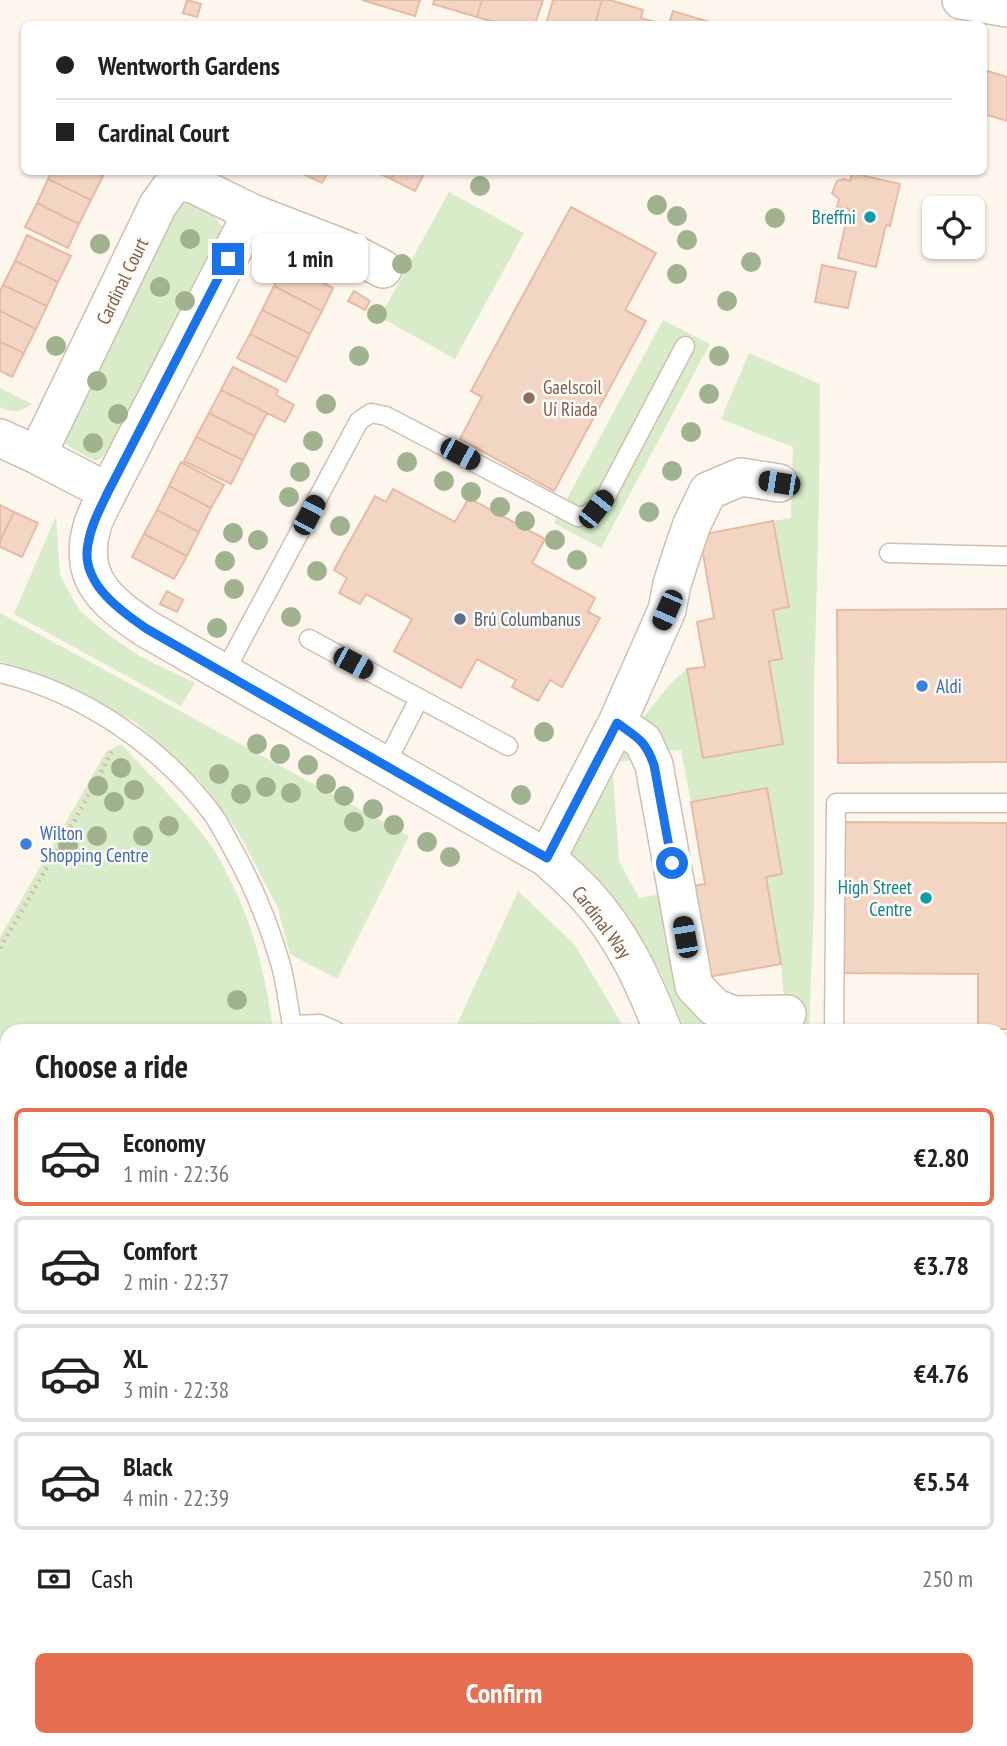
<!DOCTYPE html>
<html lang="en">
<head>
<meta charset="utf-8">
<style>
	body { margin:0; font-family:"PT Sans Narrow",sans-serif; background:#f2f2f2; color:#202124; height:100vh; display:flex; flex-direction:column; font-size:26px; white-space:nowrap }
	* { box-sizing:border-box; margin:0 }
	p { font-size:23px; color:#757577 }
	.icon { flex:none; width:38px; height:38px; fill:none; stroke:currentColor; stroke-width:2; stroke-linecap:round; stroke-linejoin:round }
	.map { position:relative; flex:1; overflow:hidden }
	.panel { position:absolute; left:0px; top:1024px; width:1008px; height:723px; display:flex; flex-direction:column; background:#fff; border-radius:21px 21px 0 0; box-shadow:0 2px 5px #0004 }
	.panel>* { flex:none }
	.hud { position:absolute; left:21px; top:21px; width:966px; height:154px; border-radius:10px; box-shadow:0 2px 5px #0004; display:grid; align-content:center; height:154px; padding:0 35px; background:#fff }
	.buttons { position:absolute; left:922px; top:196px; display:grid; gap:14px }
	.buttons a { display:grid; place-items:center; width:63px; height:63px; border-radius:10px; background:#fff; box-shadow:0 2px 5px #0004; font-size:35px }
	.end { position:absolute; width:32px; height:32px; margin:-16px; border:9px solid #1a73e8; background:#fff; box-shadow:0 0 0 4px #fff }
	.from { border-radius:50% }
	.bubble { position:absolute; height:49px; border-radius:10px; background:#fff; box-shadow:0 2px 5px #0004; font-size:23px; font-weight:600; line-height:49px; text-align:center }
	.car { position:absolute; width:21px; height:42px; margin:-21px -10px; border-radius:9px; box-shadow:0 0 5px 2px #0007; background:linear-gradient(#222 24%,#8ab4d8 0 40%,#222 0 76%,#8ab4d8 0 86%,#222 0) }
	.hud b { display:flex; align-items:center; gap:24px; height:66px; font-size:26px }
	.hud b+b { border-top:2px solid #e0e0e0 }
	.hud i { width:18px; height:18px; background:#202124 }
	ul { padding:0; list-style:none }
	li { display:flex; align-items:center; gap:21px; height:98px; margin:0 14px 10px; padding:0 21px; border:4px solid #e0e0e0; border-radius:10px }
	li div { flex:1 }
	li b { display:block; font-size:26px }
	li em { font-style:normal; font-weight:600 }
	li.active { border-color:#e76f51 }
	li>.icon { width:63px; height:63px; stroke-width:1.5 }
	h2 { padding:0 35px; font-size:32px; line-height:84px }
	.pay { display:flex; align-items:center; gap:18px; height:77px; padding:0 35px; font-size:26px }
	.pay p { margin-inline-start:auto }
	.primary-button { display:flex; gap:14px; margin-top:auto; padding:14px 35px }
	.primary-button a { flex:1; height:80px; border-radius:10px; background:#e76f51; color:#fff; font-size:28px; font-weight:600; line-height:80px; text-align:center }
	.map>svg:first-child { display:block }
	.green { fill:#d8ecc9 }
	.building { fill:#f3d5c3; stroke:#e6bba3; stroke-width:2 }
	.lines { fill:none; stroke-linecap:round; stroke-linejoin:round }
	.lane-casing { stroke:#d1beb0; stroke-width:21 }
	.street-casing { stroke:#d1beb0; stroke-width:40 }
	.path { stroke:#d9b8a5; stroke-width:4.5; stroke-dasharray:2 5; stroke-linecap:butt }
	.lane { stroke:#fff; stroke-width:18 }
	.street { stroke:#fff; stroke-width:37 }
	.tree { fill:#a0b28e }
	.route { stroke:#1a73e8; stroke-width:9 }
	.culture-dot { fill:#0f9aa8; stroke:#fffaf3; stroke-width:2.5 }
	.education-dot { fill:#8d6e63; stroke:#fffaf3; stroke-width:2.5 }
	.service-dot { fill:#5c6f8a; stroke:#fffaf3; stroke-width:2.5 }
	.shop-dot { fill:#3f7fe0; stroke:#fffaf3; stroke-width:2.5 }
	.labels { text-anchor:middle; stroke-width:5; stroke-linejoin:round; paint-order:stroke }
	.culture-label { font-size:19px; fill:#0d838f; stroke:#fffaf3; text-anchor:end }
	.street-label { font-size:19px; fill:#7a5c4d; stroke:#fffaf3 }
	.education-label { font-size:19px; fill:#785e54; stroke:#fffaf3; text-anchor:start }
	.service-label { font-size:19px; fill:#4e5e75; stroke:#fffaf3; text-anchor:start }
	.shop-label { font-size:19px; fill:#366cbe; stroke:#fffaf3; text-anchor:start }
</style>
</head>
<body>
<div class="map">
<svg width="1007" height="1746" viewBox="0 0 1007 1746">
	<rect width="100%" height="100%" fill="#fdf6ec"/>
	<!-- green -->
	<path class="green" d="M 449,192 L 524,233 L 455,359 L 380,317 Z
		M 191,204 C 207,211 216,215 225,231 L 119,436 L 107,453 L 97,461 C 84,456 73,449 61,440 L 168,215 L 179,205 Z
		M 663,320 L 710,344 L 601,548 L 554,523 Z
		M 749,353 L 820,384 L 819,497 L 814,692 L 814,902 L 809,1031 L 787,1031 L 781,964 L 766,877 L 782,873 L 767,788 L 691,802 L 681,750 L 663,751 L 642,719 L 670,684 L 687,669 L 703,758 L 783,743 L 769,661 L 782,659 L 773,610 L 789,607 L 773,521 L 791,518 L 793,447 L 721,419 Z
		M 0,388 L 32,404 C 20,413 13,413 0,407 Z
		M 56,516 L 60,575 L 80,611 L 110,636 L 141,657 L 195,683 L 181,706 L 14,614 Z
		M 0,613 L 409,836 L 337,979 L 290,954 L 277,906 L 238,832 L 200,781 L 135,722 L 60,685 L 0,661 Z
		M 121,744 C 151,777 184,808 210,844 C 216,852 221,862 226,872 C 253,921 265,974 273,1029 L 273,1031 L 7,1031 L 7,1465 L 0,1471 L 0,937 L 106,752 Z
		M 615,744 L 638,760 L 612,762 L 619,861 L 639,898 L 660,894 L 708,1024 L 708,1031 L 685,1031 L 662,975 L 639,936 L 601,888 L 566,858 Z
		M 518,891 L 575,945 L 626,1031 L 454,1031 Z"/>
	<!-- building -->
	<path class="building" d="M 187,0 L 201,4 L 197,17 L 183,13 Z
		M 362,0 L 420,0 L 415,16 Z
		M 434,0 L 482,0 L 477,17 L 433,4 Z
		M 482,0 L 543,0 L 535,24 L 500,24 L 477,17 Z
		M 553,0 L 602,0 L 595,24 L 546,24 Z
		M 602,0 L 610,0 L 643,10 L 641,18 L 661,24 L 595,24 Z
		M 673,11 L 716,24 L 669,24 Z
		M 984,70 L 1007,77 L 1007,121 L 984,114 Z
		M 52,172 L 94,172 L 103,176 L 91,200 L 48,179 Z
		M 299,172 L 328,172 L 322,183 Z
		M 376,172 L 395,172 L 391,179 Z
		M 395,172 L 425,172 L 415,191 L 391,179 Z
		M 852,173 L 900,184 L 890,226 L 886,225 L 876,267 L 838,258 L 849,209 L 837,207 L 839,199 L 832,193 L 837,181 L 844,179 L 850,181 Z
		M 48,179 L 91,200 L 79,224 L 37,203 Z
		M 37,203 L 79,224 L 68,248 L 25,227 Z
		M 571,207 L 656,253 L 625,310 L 646,321 L 554,491 L 460,439 L 482,397 L 471,391 Z
		M 27,235 L 71,256 L 58,282 L 15,261 Z
		M 15,261 L 58,282 L 47,306 L 3,285 Z
		M 286,264 L 333,288 L 322,311 L 274,286 Z
		M 822,265 L 856,272 L 848,308 L 815,302 Z
		M 3,285 L 47,306 L 36,329 L 0,311 L 0,291 Z
		M 274,286 L 322,311 L 310,334 L 262,310 Z
		M 354,291 L 370,301 L 365,310 L 348,301 Z
		M 262,310 L 310,334 L 298,358 L 250,334 Z
		M 0,311 L 36,329 L 24,353 L 0,342 Z
		M 250,334 L 298,358 L 286,382 L 237,358 Z
		M 0,342 L 24,353 L 12,377 L 0,371 Z
		M 233,367 L 278,390 L 276,395 L 294,405 L 285,422 L 221,390 Z
		M 221,390 L 267,413 L 255,436 L 209,413 Z
		M 209,413 L 255,436 L 243,460 L 196,437 Z
		M 196,437 L 243,460 L 231,484 L 184,461 Z
		M 181,462 L 224,485 L 211,508 L 169,486 Z
		M 169,486 L 211,508 L 199,532 L 157,510 Z
		M 393,489 L 455,522 L 469,498 L 545,539 L 532,563 L 595,598 L 588,612 L 600,618 L 562,687 L 550,680 L 538,701 L 512,687 L 516,680 L 477,659 L 461,688 L 394,651 L 412,619 L 366,594 L 360,604 L 339,593 L 347,578 L 334,570 L 375,496 L 386,502 Z
		M 0,505 L 14,512 L 0,541 Z
		M 157,510 L 199,532 L 187,556 L 144,534 Z
		M 14,512 L 38,523 L 22,557 L 0,547 L 0,541 Z
		M 773,521 L 789,607 L 773,610 L 782,659 L 769,661 L 783,744 L 703,758 L 687,669 L 705,667 L 697,622 L 714,618 L 700,535 Z
		M 144,534 L 187,556 L 174,579 L 132,557 Z
		M 167,591 L 183,600 L 177,612 L 160,604 Z
		M 1007,609 L 1007,762 L 838,763 L 837,610 Z
		M 767,788 L 782,874 L 766,877 L 781,964 L 702,978 L 686,887 L 705,884 L 691,802 Z
		M 845,822 L 1007,823 L 1007,1029 L 978,1029 L 978,974 L 843,973 Z
		M 1001,1109 L 1007,1109 L 1007,1177 L 1001,1178 Z
		M 1007,1366 L 1007,1416 L 1001,1417 L 1001,1367 Z
		M 0,1679 L 7,1681 L 7,1740 L 183,1740 L 181,1746 L 0,1746 Z"/>
	<g class="lines">
		<defs>
			<path id="lane" d="M 889,553 L 1007,556
				M 309,639 L 508,746
				M 0,673 C 84,693 163,747 214,816 C 220,825 225,835 230,844 C 251,881 268,921 280,962 C 286,982 288,1005 292,1025 L 289,1031
				M 224,673 L 359,421 L 371,413 L 386,416 L 578,517 C 591,515 597,508 605,498 L 685,346
				M 385,765 L 419,699
				M 292,1025 L 320,1024 L 336,1031
				M 834,1031 L 836,803 L 1007,803
				M 1001,1048 L 1007,1048
				M 1001,1422 L 1007,1422
				M 0,1491 L 7,1484
				M 0,1553 L 7,1556
				M 0,1629 L 7,1632
				M 499,1740 L 525,1746
				M 796,1746 L 801,1740"/>
			<path id="street" d="M 961,0 L 1007,8
				M 383,269 L 345,249 L 252,213 L 195,185 L 182,182 L 171,187 L 158,205 L 37,455 L 108,492 C 102,504 95,515 92,527 C 77,579 108,603 147,629 L 547,858 C 560,870 574,882 586,895 C 622,934 644,982 663,1031
				M 0,438 L 37,455
				M 108,492 L 252,213
				M 617,723 L 643,741 L 654,765 L 694,986 L 714,1007 L 733,1015 L 787,1014
				M 547,858 L 617,723 L 667,610 L 672,584 L 683,550 L 692,524 L 708,491 L 741,477 L 779,483
				M 1001,1503 L 1007,1503"/>
		</defs>
		<!-- lane casing -->
		<use href="#lane" class="lane-casing"/>
		<!-- street casing -->
		<use href="#street" class="street-casing"/>
		<!-- path -->
		<path class="path" d="M 0,948 L 76,818 L 112,751
			M 523,1031 L 526,1025 L 538,1031
			M 7,1135 C 3,1142 3,1149 7,1155
			M 1001,1653 L 1007,1648
			M 583,1740 L 611,1746
			M 332,1746 L 334,1740
			M 865,1746 L 878,1740"/>
		<!-- lane -->
		<use href="#lane" class="lane"/>
		<!-- street -->
		<use href="#street" class="street"/>
	</g>
	<!-- trees -->
	<g class="tree">
		<circle cx="480" cy="186" r="10"/>
		<circle cx="657" cy="205" r="10"/>
		<circle cx="677" cy="216" r="10"/>
		<circle cx="775" cy="218" r="10"/>
		<circle cx="190" cy="239" r="10"/>
		<circle cx="687" cy="240" r="10"/>
		<circle cx="100" cy="244" r="10"/>
		<circle cx="751" cy="262" r="10"/>
		<circle cx="402" cy="264" r="10"/>
		<circle cx="677" cy="274" r="10"/>
		<circle cx="160" cy="287" r="10"/>
		<circle cx="185" cy="301" r="10"/>
		<circle cx="727" cy="301" r="10"/>
		<circle cx="377" cy="314" r="10"/>
		<circle cx="56" cy="346" r="10"/>
		<circle cx="359" cy="356" r="10"/>
		<circle cx="719" cy="356" r="10"/>
		<circle cx="97" cy="381" r="10"/>
		<circle cx="709" cy="394" r="10"/>
		<circle cx="326" cy="404" r="10"/>
		<circle cx="118" cy="414" r="10"/>
		<circle cx="691" cy="432" r="10"/>
		<circle cx="313" cy="441" r="10"/>
		<circle cx="93" cy="443" r="10"/>
		<circle cx="407" cy="462" r="10"/>
		<circle cx="672" cy="471" r="10"/>
		<circle cx="300" cy="472" r="10"/>
		<circle cx="444" cy="481" r="10"/>
		<circle cx="471" cy="492" r="10"/>
		<circle cx="289" cy="497" r="10"/>
		<circle cx="500" cy="507" r="10"/>
		<circle cx="649" cy="512" r="10"/>
		<circle cx="525" cy="521" r="10"/>
		<circle cx="340" cy="526" r="10"/>
		<circle cx="233" cy="533" r="10"/>
		<circle cx="258" cy="540" r="10"/>
		<circle cx="555" cy="540" r="10"/>
		<circle cx="577" cy="560" r="10"/>
		<circle cx="225" cy="561" r="10"/>
		<circle cx="317" cy="571" r="10"/>
		<circle cx="234" cy="589" r="10"/>
		<circle cx="291" cy="617" r="10"/>
		<circle cx="217" cy="628" r="10"/>
		<circle cx="544" cy="732" r="10"/>
		<circle cx="257" cy="744" r="10"/>
		<circle cx="280" cy="754" r="10"/>
		<circle cx="308" cy="765" r="10"/>
		<circle cx="121" cy="768" r="10"/>
		<circle cx="219" cy="774" r="10"/>
		<circle cx="326" cy="784" r="10"/>
		<circle cx="98" cy="786" r="10"/>
		<circle cx="266" cy="787" r="10"/>
		<circle cx="134" cy="790" r="10"/>
		<circle cx="291" cy="793" r="10"/>
		<circle cx="241" cy="794" r="10"/>
		<circle cx="521" cy="795" r="10"/>
		<circle cx="344" cy="796" r="10"/>
		<circle cx="114" cy="802" r="10"/>
		<circle cx="373" cy="809" r="10"/>
		<circle cx="354" cy="822" r="10"/>
		<circle cx="394" cy="825" r="10"/>
		<circle cx="169" cy="826" r="10"/>
		<circle cx="97" cy="836" r="10"/>
		<circle cx="143" cy="836" r="10"/>
		<circle cx="427" cy="842" r="10"/>
		<circle cx="68" cy="845" r="10"/>
		<circle cx="450" cy="857" r="10"/>
		<circle cx="237" cy="1000" r="10"/>
	</g>
	<g class="lines">
		<!-- route -->
		<path class="route" d="M 228,259 L 108,492 C 100,509 91,525 88,544 C 80,582 119,610 147,629 L 547,858 L 617,723 C 638,738 645,740 654,765 L 672,863"/>
	</g>
	<!-- markers -->
	<g class="culture-dot">
		<circle cx="870" cy="217" r="7"/>
		<circle cx="926" cy="898" r="7"/>
	</g>
	<circle class="education-dot" cx="529" cy="398" r="7"/>
	<circle class="service-dot" cx="460" cy="619" r="7"/>
	<g class="shop-dot">
		<circle cx="922" cy="686" r="7"/>
		<circle cx="26" cy="844" r="7"/>
	</g>
	<g class="labels">
		<!-- culture labels -->
		<g class="culture-label">
			<text x="856" y="224">Breffni</text>
			<text x="912" y="894">High Street<tspan x="912" dy="22">Centre</tspan></text>
		</g>
		<!-- street labels -->
		<g class="street-label">
			<text transform="translate(122 281) rotate(-64)" y="7">Cardinal Court</text>
			<text transform="translate(602 922) rotate(53)" y="7">Cardinal Way</text>
		</g>
		<!-- education labels -->
		<g class="education-label">
			<text x="543" y="394">Gaelscoil<tspan x="543" dy="22">Uí Riada</tspan></text>
		</g>
		<!-- service labels -->
		<g class="service-label">
			<text x="474" y="626">Brú Columbanus</text>
		</g>
		<!-- shop labels -->
		<g class="shop-label">
			<text x="936" y="693">Aldi</text>
			<text x="40" y="840">Wilton<tspan x="40" dy="22">Shopping Centre</tspan></text>
		</g>
	</g>
</svg>
<div class="buttons">
<a><svg class="icon" aria-label="locate" viewBox="0 0 24 24"><circle cx="12" cy="12" r="6"/><path d="M12 2v4M12 18v4M2 12h4M18 12h4"/></svg></a>
</div>
<i class="end from" style="left:672px;top:863px"></i>
<i class="end" style="left:228px;top:259px"></i>
<div class="bubble" style="left:252px;top:234px;width:116px">1 min</div>
<i class="car" style="left:460px;top:454px;rotate:118deg"></i>
<i class="car" style="left:779px;top:483px;rotate:279deg"></i>
<i class="car" style="left:596px;top:509px;rotate:38deg"></i>
<i class="car" style="left:309px;top:515px;rotate:28deg"></i>
<i class="car" style="left:667px;top:610px;rotate:204deg"></i>
<i class="car" style="left:353px;top:663px;rotate:118deg"></i>
<i class="car" style="left:685px;top:937px;rotate:350deg"></i>
<div class="hud">
<b><i class="from"></i>Wentworth Gardens</b>
<b><i></i>Cardinal Court</b>
</div>
<section class="panel">
<h2>Choose a ride</h2>
<ul>
<li class="active"><svg class="icon" aria-label="car" viewBox="0 0 24 24"><path d="M5 17H2v-5l4-1 3-4h7l3 4 3 1v5h-3M9 17h6M6 11h13"/><circle cx="7" cy="17" r="2"/><circle cx="17" cy="17" r="2"/></svg><div><b>Economy</b><p>1 min · 22:36</p></div><em>€2.80</em></li>
<li><svg class="icon" aria-label="car" viewBox="0 0 24 24"><path d="M5 17H2v-5l4-1 3-4h7l3 4 3 1v5h-3M9 17h6M6 11h13"/><circle cx="7" cy="17" r="2"/><circle cx="17" cy="17" r="2"/></svg><div><b>Comfort</b><p>2 min · 22:37</p></div><em>€3.78</em></li>
<li><svg class="icon" aria-label="car" viewBox="0 0 24 24"><path d="M5 17H2v-5l4-1 3-4h7l3 4 3 1v5h-3M9 17h6M6 11h13"/><circle cx="7" cy="17" r="2"/><circle cx="17" cy="17" r="2"/></svg><div><b>XL</b><p>3 min · 22:38</p></div><em>€4.76</em></li>
<li><svg class="icon" aria-label="car" viewBox="0 0 24 24"><path d="M5 17H2v-5l4-1 3-4h7l3 4 3 1v5h-3M9 17h6M6 11h13"/><circle cx="7" cy="17" r="2"/><circle cx="17" cy="17" r="2"/></svg><div><b>Black</b><p>4 min · 22:39</p></div><em>€5.54</em></li>
</ul>
<div class="pay"><svg class="icon" aria-label="cash" viewBox="0 0 24 24"><path d="M3 7h18v10H3z"/><circle cx="12" cy="12" r="2"/></svg>Cash<p>250 m</p></div>
<div class="primary-button"><a>Confirm</a></div>
</section>
</div>
</body>
</html>
